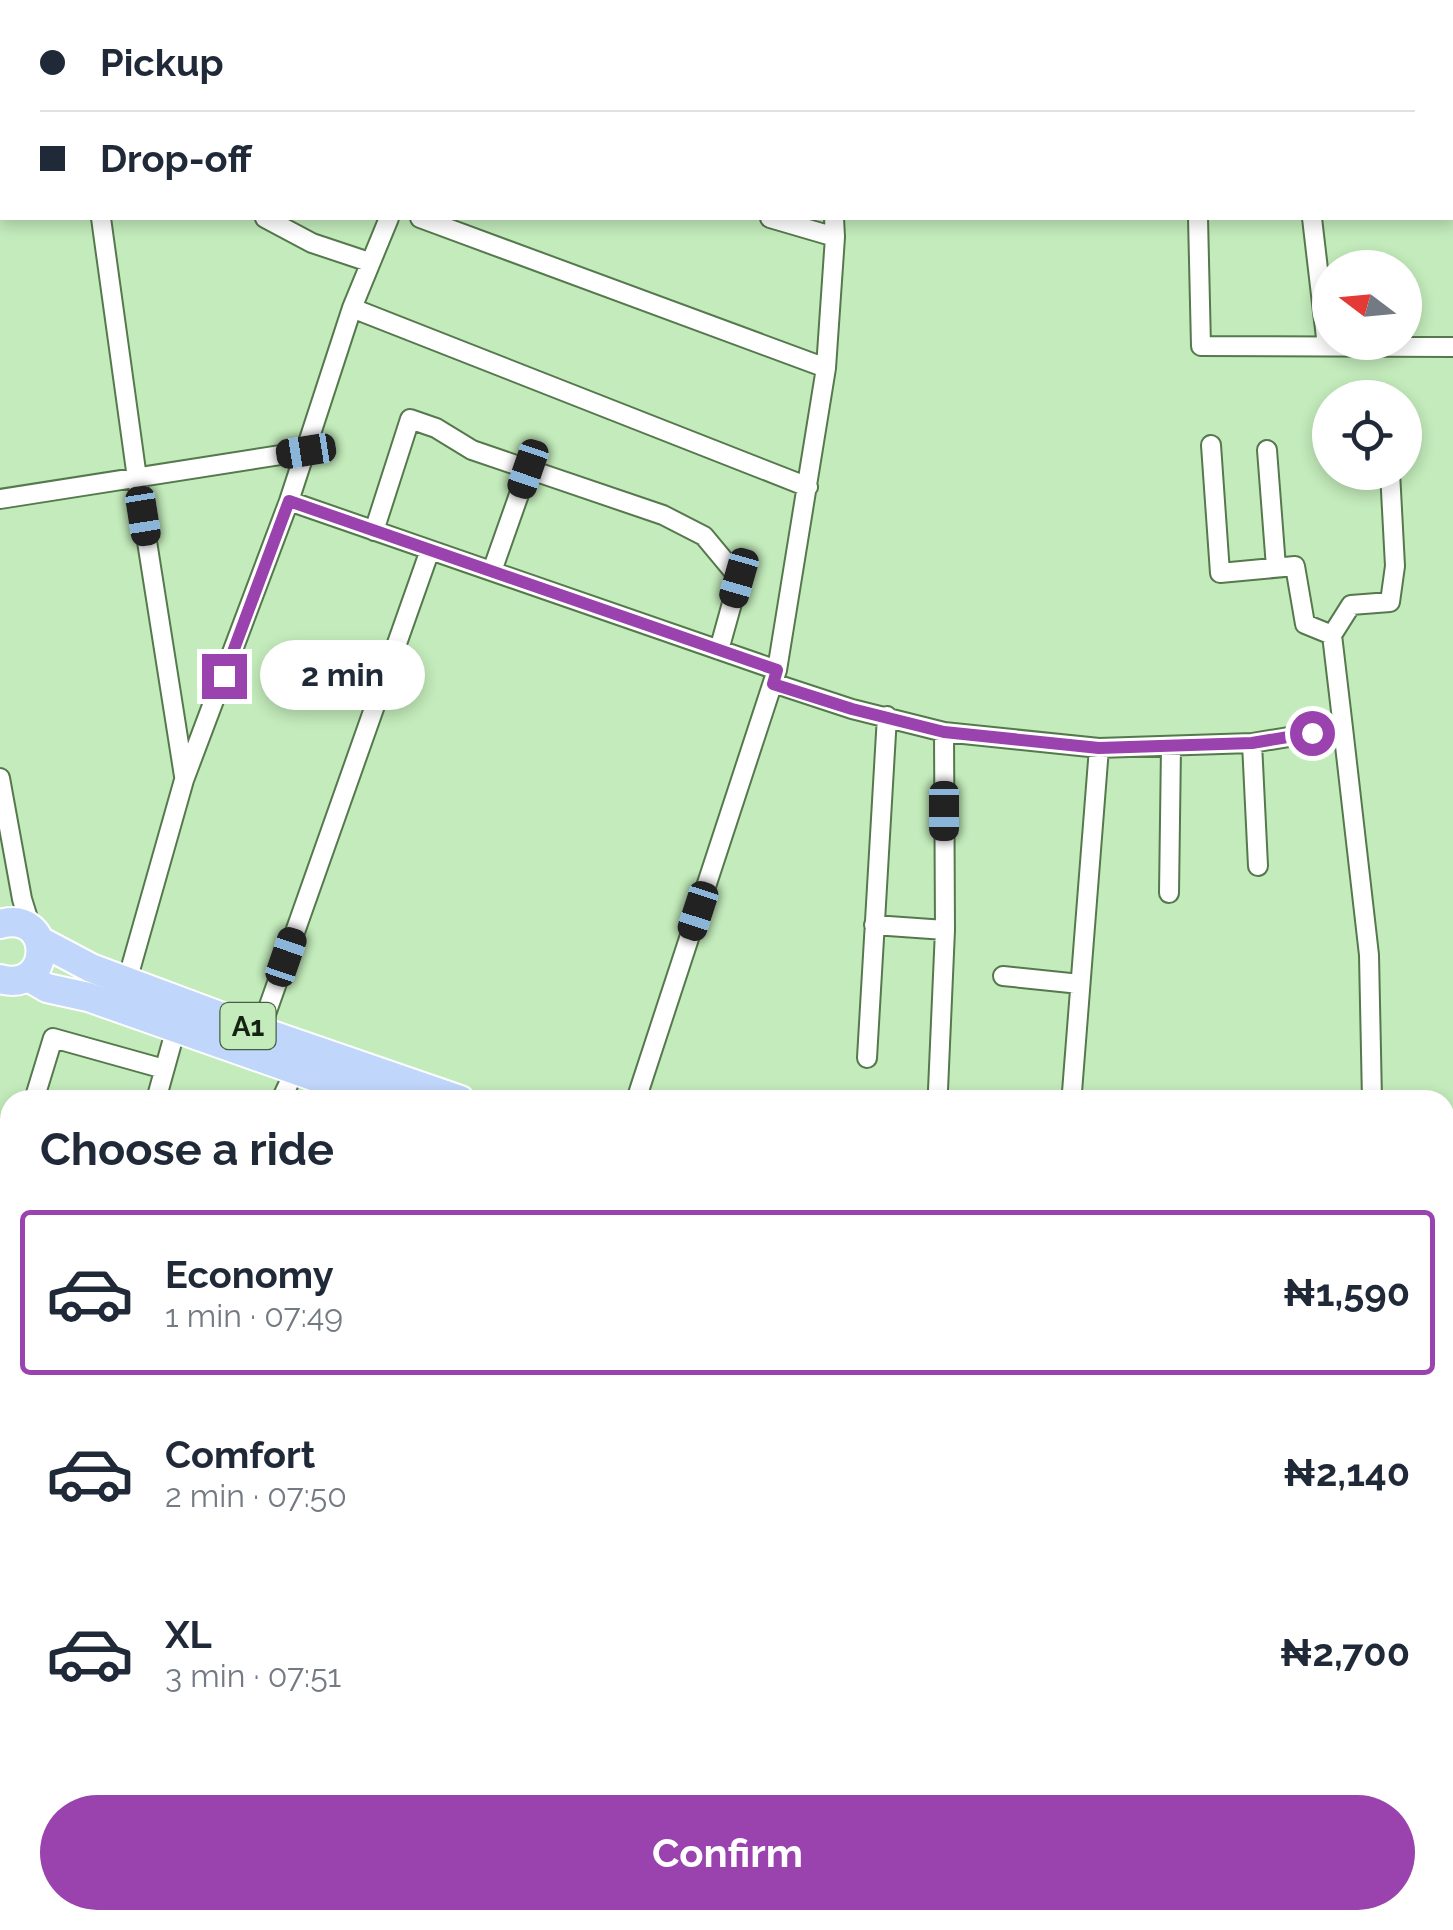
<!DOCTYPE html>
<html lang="en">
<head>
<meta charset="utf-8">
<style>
	body { margin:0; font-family:Raleway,sans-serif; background:#f6f6f7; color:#1f2937; height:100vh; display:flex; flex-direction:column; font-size:38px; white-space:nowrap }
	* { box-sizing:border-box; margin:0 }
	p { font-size:32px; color:#747a83 }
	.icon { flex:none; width:55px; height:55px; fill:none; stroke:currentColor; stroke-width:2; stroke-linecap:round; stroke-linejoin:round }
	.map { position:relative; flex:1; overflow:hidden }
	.details { position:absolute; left:0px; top:1090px; width:1455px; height:840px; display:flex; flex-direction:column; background:#fff; border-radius:30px 30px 0 0; box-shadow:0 5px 15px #0003 }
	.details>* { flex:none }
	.banner { position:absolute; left:0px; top:0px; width:1455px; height:220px; box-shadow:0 5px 15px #0003; display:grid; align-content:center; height:220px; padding:0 40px; background:#fff }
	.needle { width:65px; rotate:286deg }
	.controls { position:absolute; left:1312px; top:250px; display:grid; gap:20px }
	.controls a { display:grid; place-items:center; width:110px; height:110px; border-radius:50%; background:#fff; box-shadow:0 5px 15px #0003; font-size:50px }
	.end { position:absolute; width:45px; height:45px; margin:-22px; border:12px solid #9a42ad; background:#fff; box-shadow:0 0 0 5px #fff }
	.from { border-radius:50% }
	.bubble { position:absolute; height:70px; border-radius:35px; background:#fff; box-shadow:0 5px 15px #0003; font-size:32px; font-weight:700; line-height:70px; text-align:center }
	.car { position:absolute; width:30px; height:60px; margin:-30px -15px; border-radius:12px; box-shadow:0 0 8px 2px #0007; background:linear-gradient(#222 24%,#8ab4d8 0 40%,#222 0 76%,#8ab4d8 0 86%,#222 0) }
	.banner b { display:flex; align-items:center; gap:35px; height:95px; font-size:38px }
	.banner b+b { border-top:2px solid #e0e1e3 }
	.banner i { width:25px; height:25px; background:#1f2937 }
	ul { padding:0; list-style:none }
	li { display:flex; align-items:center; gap:30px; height:165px; margin:0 20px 15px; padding:0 20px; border:5px solid transparent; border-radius:10px }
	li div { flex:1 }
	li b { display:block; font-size:38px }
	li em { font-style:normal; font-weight:700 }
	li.current { border-color:#9a42ad }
	li>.icon { width:90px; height:90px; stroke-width:1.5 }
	h2 { padding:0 40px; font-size:45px; line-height:120px }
	.button { display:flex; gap:20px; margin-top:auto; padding:20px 40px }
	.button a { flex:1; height:115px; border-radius:60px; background:#9a42ad; color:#fff; font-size:40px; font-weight:700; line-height:115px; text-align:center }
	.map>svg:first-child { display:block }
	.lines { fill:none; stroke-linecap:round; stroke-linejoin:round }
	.minor-casing { stroke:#55784d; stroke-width:22 }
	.secondary-casing { stroke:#55784d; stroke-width:28 }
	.trunk-casing { stroke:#fff; stroke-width:32 }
	.minor { stroke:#fff; stroke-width:18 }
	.secondary { stroke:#fff; stroke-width:22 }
	.trunk { stroke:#c0d6fa; stroke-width:28 }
	.route { stroke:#9a42ad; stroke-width:12 }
	.labels { text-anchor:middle; stroke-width:9; stroke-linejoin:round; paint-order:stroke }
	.shield { fill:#c3ebbb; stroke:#485e44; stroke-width:2.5 }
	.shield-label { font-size:28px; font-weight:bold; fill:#142211 }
</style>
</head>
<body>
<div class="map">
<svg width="1453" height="1930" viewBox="0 0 1453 1930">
	<rect width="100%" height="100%" fill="#c3ebbb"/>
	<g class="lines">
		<defs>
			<path id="minor" d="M 819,0 L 820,2
				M 1195,0 L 1196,2
				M 171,2 L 171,0
				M 333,2 L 334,0
				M 469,2 L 469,0
				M 1452,73 L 1453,73
				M 1452,125 L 1453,125
				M 0,129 L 2,130
				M 101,218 L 137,478 L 184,776
				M 265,218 L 312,243 L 369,262
				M 420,218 L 826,368
				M 770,218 L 835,237
				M 1198,218 L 1201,346 L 1453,347
				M 1312,218 L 1327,346
				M 352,308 L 808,487
				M 1211,445 L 1220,573 L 1295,566 L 1305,624 L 1332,635 L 1343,728
				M 1267,450 L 1276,567
				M 0,499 L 306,451
				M 289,501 L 777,670
				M 374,531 L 410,419 L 436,428 L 472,450 L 663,515 L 704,536 L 739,578 L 719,650
				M 492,571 L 528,469
				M 1332,635 L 1351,605 L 1390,602 L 1395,566 L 1390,472
				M 773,683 L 852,709 L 944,732 L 1099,748 L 1252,743 L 1343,728 L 1369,955 L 1372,1100
				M 1252,743 L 1258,866
				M 0,778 L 22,899 L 31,928
				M 1169,893 L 1171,747
				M 874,925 L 945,930
				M 1003,976 L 1080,984
				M 127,981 L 184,780 L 289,501 L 352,308 L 389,218
				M 260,1031 L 430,550
				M 867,1058 L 887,716
				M 938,1090 L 945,930 L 944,732
				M 1072,1092 L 1099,748
				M 34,1100 L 53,1038 L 164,1069
				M 156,1100 L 176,1028
				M 281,1100 L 295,1070
				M 636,1100 L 777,670 L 826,368 L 835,237 L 834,218
				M 0,1212 L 10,1179
				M 0,1271 L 10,1234
				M 1445,1273 L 1453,1258
				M 1445,1345 L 1445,1384
				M 0,1538 L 10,1551
				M 0,1649 L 10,1663
				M 1445,1768 L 1453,1772
				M 0,1805 L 10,1798
				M 1445,1862 L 1453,1857
				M 188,1920 L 195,1930
				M 740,1920 L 747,1930
				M 1175,1920 L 1183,1930
				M 64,1930 L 76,1920
				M 1332,1930 L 1348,1920"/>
			<path id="secondary" d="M 1445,1151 L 1453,1150
				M 277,1930 L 291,1920
				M 305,1930 L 318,1920"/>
			<path id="trunk" d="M 0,924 C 55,909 53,994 0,979
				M 40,941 L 91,968 L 260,1031 L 460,1100
				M 28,977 L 47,988 L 88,997 L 381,1100
				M 1445,1128 L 1453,1127
				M 1445,1175 L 1453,1174
				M 1445,1459 L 1453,1463
				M 1445,1484 L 1453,1487"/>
		</defs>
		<!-- minor casing -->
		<use href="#minor" class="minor-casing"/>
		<!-- secondary casing -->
		<use href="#secondary" class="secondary-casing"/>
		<!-- trunk casing -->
		<use href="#trunk" class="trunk-casing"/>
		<!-- minor -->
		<use href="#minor" class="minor"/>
		<!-- secondary -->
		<use href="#secondary" class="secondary"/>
		<!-- trunk -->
		<use href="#trunk" class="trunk"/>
	</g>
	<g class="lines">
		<!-- route -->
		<path class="route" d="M 224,676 L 289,501 L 777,670 L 773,684 L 852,709 L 944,732 L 1099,748 L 1252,743 L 1312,733"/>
	</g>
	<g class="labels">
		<!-- shield labels -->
		<rect class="shield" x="220.5" y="1003" width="55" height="46" rx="8"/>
		<g class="shield-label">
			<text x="248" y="1036">A1</text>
		</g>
	</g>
</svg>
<div class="controls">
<a><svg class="needle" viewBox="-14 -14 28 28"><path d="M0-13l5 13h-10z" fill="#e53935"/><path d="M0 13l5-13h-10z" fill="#747a83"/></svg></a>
<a><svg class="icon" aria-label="locate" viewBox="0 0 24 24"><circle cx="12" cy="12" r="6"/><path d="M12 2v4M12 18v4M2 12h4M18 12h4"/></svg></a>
</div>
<i class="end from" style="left:1312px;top:733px"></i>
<i class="end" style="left:224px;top:676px"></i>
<div class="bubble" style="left:260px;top:640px;width:165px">2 min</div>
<i class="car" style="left:306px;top:451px;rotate:261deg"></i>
<i class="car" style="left:528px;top:469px;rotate:199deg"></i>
<i class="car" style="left:143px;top:516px;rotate:171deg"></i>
<i class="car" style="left:739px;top:578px;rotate:196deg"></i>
<i class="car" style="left:944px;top:811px;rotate:180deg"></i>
<i class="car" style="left:698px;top:911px;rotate:198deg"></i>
<i class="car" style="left:286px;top:957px;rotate:19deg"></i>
<div class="banner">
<b><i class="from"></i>Pickup</b>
<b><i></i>Drop-off</b>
</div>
<section class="details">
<h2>Choose a ride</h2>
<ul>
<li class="current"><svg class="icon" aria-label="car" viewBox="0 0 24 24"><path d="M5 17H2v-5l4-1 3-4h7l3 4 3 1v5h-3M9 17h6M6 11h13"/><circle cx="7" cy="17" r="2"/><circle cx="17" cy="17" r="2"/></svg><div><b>Economy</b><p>1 min · 07:49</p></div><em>₦1,590</em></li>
<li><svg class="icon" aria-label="car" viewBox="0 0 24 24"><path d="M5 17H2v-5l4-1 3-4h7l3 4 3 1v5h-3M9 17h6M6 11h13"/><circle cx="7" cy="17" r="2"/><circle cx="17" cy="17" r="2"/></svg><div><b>Comfort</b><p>2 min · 07:50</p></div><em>₦2,140</em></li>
<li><svg class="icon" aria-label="car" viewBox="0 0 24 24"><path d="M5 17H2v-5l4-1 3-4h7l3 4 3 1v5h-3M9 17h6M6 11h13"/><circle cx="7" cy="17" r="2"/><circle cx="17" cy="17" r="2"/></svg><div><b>XL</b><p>3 min · 07:51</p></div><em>₦2,700</em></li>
</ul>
<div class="button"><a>Confirm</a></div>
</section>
</div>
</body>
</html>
